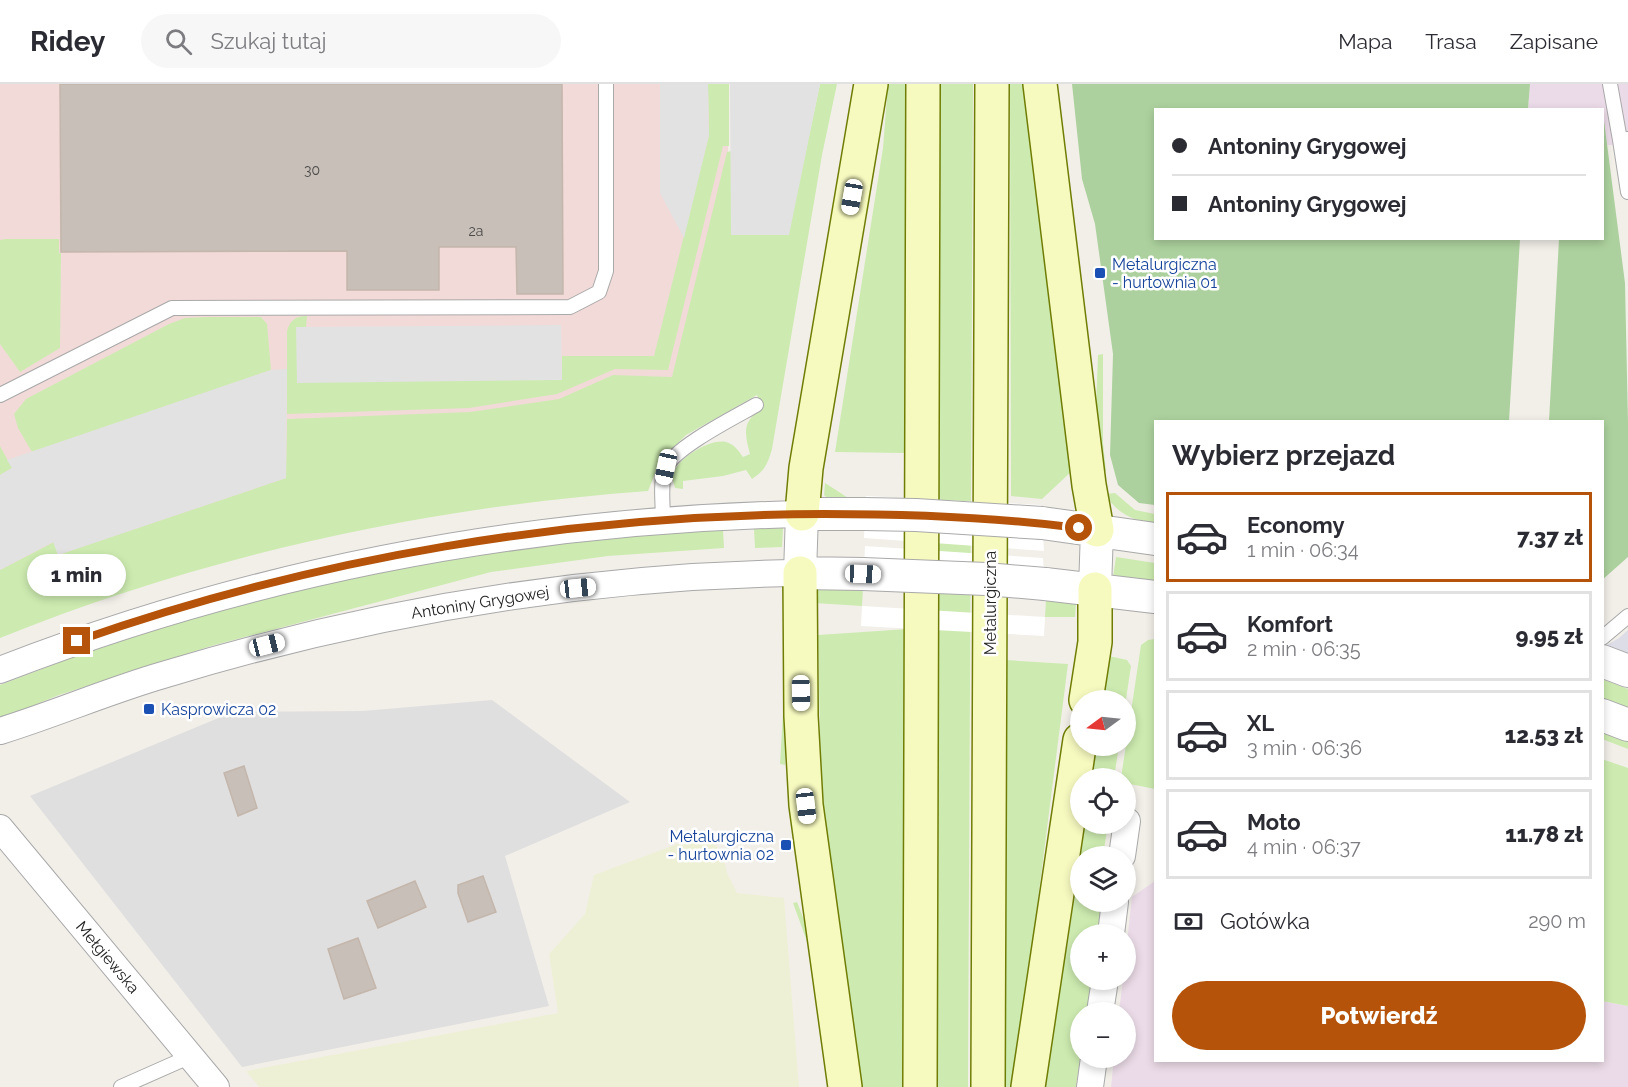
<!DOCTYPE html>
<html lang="pl">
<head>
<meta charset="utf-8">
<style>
	body { margin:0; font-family:Raleway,sans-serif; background:#f7f7f7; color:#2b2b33; height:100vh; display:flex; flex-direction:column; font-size:22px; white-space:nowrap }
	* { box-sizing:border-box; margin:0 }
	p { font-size:20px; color:#7c7c81 }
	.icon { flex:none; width:33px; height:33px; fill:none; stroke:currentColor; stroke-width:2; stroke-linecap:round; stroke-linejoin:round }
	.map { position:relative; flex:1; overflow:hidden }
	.side { position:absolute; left:1154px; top:336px; width:450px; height:642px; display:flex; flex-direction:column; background:#fff; border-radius:0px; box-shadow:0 3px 9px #0003 }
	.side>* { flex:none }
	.hud { position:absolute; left:1154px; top:24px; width:450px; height:132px; border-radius:0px; box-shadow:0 3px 9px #0003; display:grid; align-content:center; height:132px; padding:0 18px; background:#fff }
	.needle { width:39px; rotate:255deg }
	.tools { position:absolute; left:1070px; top:606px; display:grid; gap:12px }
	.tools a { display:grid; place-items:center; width:66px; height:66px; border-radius:50%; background:#fff; box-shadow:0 3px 9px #0003; font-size:30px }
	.end { position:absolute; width:27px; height:27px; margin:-14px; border:8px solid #b45309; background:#fff; box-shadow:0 0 0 3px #fff }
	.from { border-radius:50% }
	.bubble { position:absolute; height:42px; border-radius:21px; background:#fff; box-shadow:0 3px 9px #0003; font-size:20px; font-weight:800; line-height:42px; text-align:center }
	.car { position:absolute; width:18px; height:36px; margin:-18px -9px; border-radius:8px; box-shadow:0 0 4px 2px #0007; background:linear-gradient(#fff 24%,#345 0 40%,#fff 0 76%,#345 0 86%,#fff 0) }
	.hud b { display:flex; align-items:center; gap:21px; height:57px; font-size:22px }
	.hud b+b { border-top:2px solid #e1e1e2 }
	.hud i { width:15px; height:15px; background:#2b2b33 }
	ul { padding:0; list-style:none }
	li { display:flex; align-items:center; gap:18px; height:90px; margin:0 12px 9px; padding:0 6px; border:3px solid #e1e1e2; border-radius:0px }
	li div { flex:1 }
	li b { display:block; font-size:22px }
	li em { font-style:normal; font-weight:800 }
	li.active { border-color:#b45309 }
	li>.icon { width:54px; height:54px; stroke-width:1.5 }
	h2 { padding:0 18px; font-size:27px; line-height:72px }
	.pay { display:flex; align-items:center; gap:15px; height:66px; padding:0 18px; font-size:22px }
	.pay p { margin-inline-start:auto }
	.button { display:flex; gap:12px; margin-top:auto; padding:12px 18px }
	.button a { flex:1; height:69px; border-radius:36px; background:#b45309; color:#fff; font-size:24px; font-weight:800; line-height:69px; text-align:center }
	header { display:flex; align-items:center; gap:36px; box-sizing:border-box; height:84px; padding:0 30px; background:#fff; border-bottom:2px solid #e1e1e2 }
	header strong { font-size:28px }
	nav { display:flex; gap:33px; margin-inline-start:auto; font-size:21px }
	.search { width:420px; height:54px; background:#f7f7f7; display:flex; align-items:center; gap:15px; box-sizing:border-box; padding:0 21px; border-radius:33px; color:#7c7c81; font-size:22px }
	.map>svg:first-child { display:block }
	.residential { fill:#e0dfdf }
	.commercial { fill:#f2dad9 }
	.industrial { fill:#ebdbe8 }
	.farmland { fill:#eef0d5 }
	.grass { fill:#cdebb0 }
	.forest { fill:#add19e }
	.parking { fill:#e2e2e2 }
	.plaza { fill:#dddde8 }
	.pier { fill:#fff }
	.building { fill:#c7bfb8; stroke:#c4b6ab; stroke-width:1.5 }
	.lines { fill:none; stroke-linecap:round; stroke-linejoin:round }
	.service-casing { stroke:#a9a9a9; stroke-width:16 }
	.minor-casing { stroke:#a9a9a9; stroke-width:28 }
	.tertiary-casing { stroke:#a9a9a9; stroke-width:34 }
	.secondary-casing { stroke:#707d05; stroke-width:36 }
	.service { stroke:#fff; stroke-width:14 }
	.minor { stroke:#fff; stroke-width:26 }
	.tertiary { stroke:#fff; stroke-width:32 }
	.secondary { stroke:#f7fabf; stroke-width:33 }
	.tertiary-bridge-casing { stroke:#a9a9a9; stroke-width:34; stroke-linecap:butt }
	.tertiary-bridge { stroke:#fff; stroke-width:32 }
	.route { stroke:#b45309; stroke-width:8 }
	.transit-dot { fill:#1a4fb4; stroke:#fff; stroke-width:2 }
	.labels { text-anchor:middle; stroke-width:5; stroke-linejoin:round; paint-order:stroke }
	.number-label { font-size:14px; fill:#4b4948 }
	.transit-label { font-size:16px; fill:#164399; stroke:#fff; text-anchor:start }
	.street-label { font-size:16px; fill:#222; stroke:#fff }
</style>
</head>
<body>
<header>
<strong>Ridey</strong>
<div class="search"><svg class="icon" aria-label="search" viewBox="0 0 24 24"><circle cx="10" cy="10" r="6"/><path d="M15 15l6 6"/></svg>Szukaj tutaj</div>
<nav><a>Mapa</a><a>Trasa</a><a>Zapisane</a></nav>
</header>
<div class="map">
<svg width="1628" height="1003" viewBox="0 0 1628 1003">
	<rect width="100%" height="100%" fill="#f2efe9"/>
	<!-- residential -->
	<path class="residential" d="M 492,616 L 630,718 L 505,772 L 549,922 L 242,983 L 30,712 L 233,628 L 363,627 Z"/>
	<!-- commercial -->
	<path class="commercial" d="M 0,0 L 728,0 L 728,73 L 675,295 L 0,511 Z"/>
	<!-- industrial -->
	<path class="industrial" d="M 1530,0 L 1628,0 L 1628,61 L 1607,61 L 1602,26 L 1528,26 Z
		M 1155,797 L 1155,976 L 1602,976 L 1602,917 L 1628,922 L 1628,1003 L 1111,1003 L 1114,974 L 1125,974 L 1125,928 L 1119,928 L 1123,896 L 1125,896 L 1125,876 L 1132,813 Z"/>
	<!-- farmland -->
	<path class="farmland" d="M 708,753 L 722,768 L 727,789 L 737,809 L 784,814 L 799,1003 L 259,1003 L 246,987 L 558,929 L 549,870 L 585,830 L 594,791 L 688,756 Z"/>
	<!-- grass -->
	<path class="grass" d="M 708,0 L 729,0 L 729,62 L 723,62 L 668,286 L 615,285 L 557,310 L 469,324 L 287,330 L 287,247 C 290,236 296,232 307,232 L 306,243 L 297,243 L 562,296 L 562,272 L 654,272 L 709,51 Z
		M 820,0 L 837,0 L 822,71 L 772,365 C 768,379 765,387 752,395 L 746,386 L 723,392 L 683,397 L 683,405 L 675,404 C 674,400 672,395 673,391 C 676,375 710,354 726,358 C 734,360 738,366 743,373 L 750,370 C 745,351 741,336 762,326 L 757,311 L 686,351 L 660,377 L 648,407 C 426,423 206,471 0,554 L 0,486 L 54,458 L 58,471 L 286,394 L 287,335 L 470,328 L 559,315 L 613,291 L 672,293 L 727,68 L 731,67 L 731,151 L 788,151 Z
		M 888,0 L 907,0 L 904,369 L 835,368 L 883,64 Z
		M 934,0 L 973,0 L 968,1003 L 932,1003 Z
		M 1010,0 L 1031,0 L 1073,386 L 1042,415 L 1011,412 Z
		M 6,155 L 59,155 L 59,169 L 61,169 L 60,264 L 20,288 L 0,260 L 0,156 Z
		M 207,233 L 261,233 L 267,240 L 271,286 L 32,368 L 18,344 L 14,330 L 26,315 L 169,240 L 185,234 Z
		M 1103,270 L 1103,359 L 1106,387 L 1100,388 L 1096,323 L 1098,271 Z
		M 0,362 L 12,384 L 0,391 Z
		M 825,399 L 853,417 L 829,416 L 824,411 Z
		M 1115,409 L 1135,426 L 1155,430 L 1155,440 C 1133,436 1117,430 1105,410 Z
		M 783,444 L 782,463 L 755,464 L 754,445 Z
		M 723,446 L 724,464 L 608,472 L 491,488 L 211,562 L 59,611 L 0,635 L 0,601 L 84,569 L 203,530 L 297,504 L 407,481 L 613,452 Z
		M 1116,473 L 1155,479 L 1155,499 L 1113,493 Z
		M 815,502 L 863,504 L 862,522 L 814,519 Z
		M 1046,516 L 1076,518 L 1075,533 L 1045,533 Z
		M 908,545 L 906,1003 L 856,1003 L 821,700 L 818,551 Z
		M 784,551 L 791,551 L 789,628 L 785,681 L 780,680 L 786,577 Z
		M 1155,555 L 1155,705 L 1125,699 L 1125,694 L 1121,694 L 1141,561 L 1148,556 Z
		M 1109,572 L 1127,576 L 1131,582 L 1125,622 L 1125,616 L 1103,616 Z
		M 1006,576 L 1068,580 L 1014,1003 L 1003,1003 Z
		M 1602,595 L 1628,605 L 1628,625 L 1602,615 Z
		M 1602,642 L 1628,652 L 1628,665 L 1602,655 Z
		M 1096,662 L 1119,662 L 1114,694 L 1091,694 Z
		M 1602,675 L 1628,684 L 1628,922 L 1602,917 Z
		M 1085,740 L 1108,740 L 1103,772 L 1080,772 L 1080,818 L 1096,818 L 1096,821 L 1103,822 L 1099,850 L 1080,850 L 1080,896 L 1092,896 L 1087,928 L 1080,928 L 1080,974 L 1076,1003 L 1036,1003 L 1067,863 Z
		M 797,818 L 814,862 L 814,896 L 809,863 L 793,819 Z"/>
	<!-- forest -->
	<path class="forest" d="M 1072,0 L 1530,0 L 1528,25 L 1155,26 L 1155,154 L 1520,155 L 1509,337 L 1155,338 L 1155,421 L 1139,419 L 1118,401 L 1110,371 L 1113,270 L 1095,140 L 1082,95 Z
		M 1602,37 L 1604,37 L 1625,199 L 1628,339 L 1628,473 L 1602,496 L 1602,338 L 1549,337 L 1559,155 L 1602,154 Z"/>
	<!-- parking -->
	<path class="parking" d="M 660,0 L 708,0 L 709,51 L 684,154 L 660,109 Z
		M 730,0 L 820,0 L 789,151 L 731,151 Z
		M 561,241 L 562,296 L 297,299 L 296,243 Z
		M 287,285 L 286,394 L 58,471 L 53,458 L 0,486 L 0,391 L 12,384 L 7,376 L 271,286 Z"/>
	<!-- plaza -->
	<path class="plaza" d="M 1628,546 L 1628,571 L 1605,562 L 1619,554 Z"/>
	<!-- pier -->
	<path class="pier" d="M 866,412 L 1041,421 L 1044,467 L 864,454 Z
		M 865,462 L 1043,474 L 1046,516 L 863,504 Z
		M 862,522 L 1045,533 L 1044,552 L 861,542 Z"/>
	<!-- building -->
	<path class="building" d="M 60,0 L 562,0 L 563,210 L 517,210 L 516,163 L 439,163 L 439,206 L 347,206 L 347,167 L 61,168 Z
		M 244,682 L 257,724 L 238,732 L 224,689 Z
		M 483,792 L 496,828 L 468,838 L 458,809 L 458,801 Z
		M 415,797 L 426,823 L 378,844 L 367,817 Z
		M 358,854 L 376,904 L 344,915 L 328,865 Z"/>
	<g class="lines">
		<defs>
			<path id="service" d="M 1610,0 L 1620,56
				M 1628,55 L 1620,56 L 1628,108
				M 0,311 L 172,224 L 570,223 L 599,208 L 606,187 L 606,0
				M 663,436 C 663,420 660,400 665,385 C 673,364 735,333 756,321
				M 1602,554 L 1628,532
				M 121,1003 L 191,972"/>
			<path id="minor" d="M 0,586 C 258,486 525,436 802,430
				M 0,647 C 55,630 108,607 163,591 C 370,528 584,492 800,489
				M 0,744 L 216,1003
				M 1122,772 L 1127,737
				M 1111,850 L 1115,818
				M 1100,928 L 1105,896
				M 1090,1003 L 1094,974"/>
			<path id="tertiary" d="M 1042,439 L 1155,455
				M 863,490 L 800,489 L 802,430 L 865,430
				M 1045,500 L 1155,513
				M 1095,505 L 1097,446
				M 1602,577 L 1628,587
				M 1602,631 L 1628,641"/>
			<path id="secondary" d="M 1040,0 L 1089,401 L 1097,446
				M 802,430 L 806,384 L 871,0
				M 800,489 L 801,632 L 806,721 L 845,1003
				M 1086,616 L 1095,558 L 1095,505
				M 920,1003 L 923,0
				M 988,1003 L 992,0
				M 1028,1003 L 1080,656"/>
		</defs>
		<!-- service casing -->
		<use href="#service" class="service-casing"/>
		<!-- minor casing -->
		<use href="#minor" class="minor-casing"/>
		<!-- tertiary casing -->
		<use href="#tertiary" class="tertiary-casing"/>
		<!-- secondary casing -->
		<use href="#secondary" class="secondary-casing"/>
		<!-- service -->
		<use href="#service" class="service"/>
		<!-- minor -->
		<use href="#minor" class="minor"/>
		<!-- tertiary -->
		<use href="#tertiary" class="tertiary"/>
		<!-- secondary -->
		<use href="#secondary" class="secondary"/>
		<defs>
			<path id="tertiary-bridge" d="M 865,430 L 916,431 L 1042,439
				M 863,490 L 986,495 L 1045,500"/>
		</defs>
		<!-- tertiary-bridge casing -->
		<use href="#tertiary-bridge" class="tertiary-bridge-casing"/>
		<!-- tertiary-bridge -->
		<use href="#tertiary-bridge" class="tertiary-bridge"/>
	</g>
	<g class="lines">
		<!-- route -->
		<path class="route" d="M 77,557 C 316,473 571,431 824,430 C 909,430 994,433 1079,444"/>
	</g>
	<!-- markers -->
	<g class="transit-dot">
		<rect x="1094" y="183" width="12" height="12" rx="3"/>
		<rect x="143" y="619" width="12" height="12" rx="3"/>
		<rect x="780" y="755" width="12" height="12" rx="3"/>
	</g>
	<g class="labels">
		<!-- number labels -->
		<g class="number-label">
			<text x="312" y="91">30</text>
			<text x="476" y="152">2a</text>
		</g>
		<!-- transit labels -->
		<g class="transit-label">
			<text x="1112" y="186">Metalurgiczna<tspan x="1112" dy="18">- hurtownia 01</tspan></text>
			<text x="161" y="631">Kasprowicza 02</text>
			<text x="774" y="758" text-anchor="end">Metalurgiczna<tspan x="774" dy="18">- hurtownia 02</tspan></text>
		</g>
		<!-- street labels -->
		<g class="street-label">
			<text transform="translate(480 518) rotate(-9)" y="6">Antoniny Grygowej</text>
			<text transform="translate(990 519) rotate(-90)" y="6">Metalurgiczna</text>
			<text transform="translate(108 873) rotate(50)" y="6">Mełgiewska</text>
		</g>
	</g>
</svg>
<div class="tools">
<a><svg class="needle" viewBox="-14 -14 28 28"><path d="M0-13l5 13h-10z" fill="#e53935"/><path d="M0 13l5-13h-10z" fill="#7c7c81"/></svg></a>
<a><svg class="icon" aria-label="locate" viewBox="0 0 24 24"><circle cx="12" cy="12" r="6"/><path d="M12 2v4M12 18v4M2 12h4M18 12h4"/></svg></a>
<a><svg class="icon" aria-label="layers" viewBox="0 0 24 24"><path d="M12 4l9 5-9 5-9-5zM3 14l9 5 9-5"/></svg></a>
<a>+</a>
<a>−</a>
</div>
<i class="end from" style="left:1079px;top:444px"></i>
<i class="end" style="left:77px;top:557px"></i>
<div class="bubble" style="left:27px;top:470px;width:99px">1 min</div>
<i class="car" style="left:852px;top:113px;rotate:190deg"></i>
<i class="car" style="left:666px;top:383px;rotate:192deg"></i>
<i class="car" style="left:863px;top:490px;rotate:92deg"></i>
<i class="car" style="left:578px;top:504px;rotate:84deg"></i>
<i class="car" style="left:267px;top:561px;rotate:76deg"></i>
<i class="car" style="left:801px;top:609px;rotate:179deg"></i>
<i class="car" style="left:806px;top:722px;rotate:173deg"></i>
<div class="hud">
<b><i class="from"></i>Antoniny Grygowej</b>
<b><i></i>Antoniny Grygowej</b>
</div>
<section class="side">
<h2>Wybierz przejazd</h2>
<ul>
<li class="active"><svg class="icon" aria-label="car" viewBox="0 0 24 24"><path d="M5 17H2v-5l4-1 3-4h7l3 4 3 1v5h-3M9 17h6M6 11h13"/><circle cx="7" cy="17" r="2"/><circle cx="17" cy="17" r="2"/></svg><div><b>Economy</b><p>1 min · 06:34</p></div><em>7.37 zł</em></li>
<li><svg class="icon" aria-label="car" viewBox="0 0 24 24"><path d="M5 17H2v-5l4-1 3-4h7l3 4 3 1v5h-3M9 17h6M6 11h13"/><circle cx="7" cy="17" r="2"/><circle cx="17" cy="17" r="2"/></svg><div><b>Komfort</b><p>2 min · 06:35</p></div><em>9.95 zł</em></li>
<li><svg class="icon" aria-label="car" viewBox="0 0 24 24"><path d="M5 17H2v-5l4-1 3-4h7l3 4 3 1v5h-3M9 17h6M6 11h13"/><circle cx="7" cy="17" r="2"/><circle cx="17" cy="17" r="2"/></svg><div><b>XL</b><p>3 min · 06:36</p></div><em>12.53 zł</em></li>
<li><svg class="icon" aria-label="car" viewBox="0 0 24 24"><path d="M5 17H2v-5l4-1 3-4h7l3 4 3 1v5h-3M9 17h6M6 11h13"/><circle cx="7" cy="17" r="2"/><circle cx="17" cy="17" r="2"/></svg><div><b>Moto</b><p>4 min · 06:37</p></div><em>11.78 zł</em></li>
</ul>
<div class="pay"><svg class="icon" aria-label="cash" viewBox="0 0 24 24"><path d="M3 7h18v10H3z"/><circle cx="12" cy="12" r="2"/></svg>Gotówka<p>290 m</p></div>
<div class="button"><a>Potwierdź</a></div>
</section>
</div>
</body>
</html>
